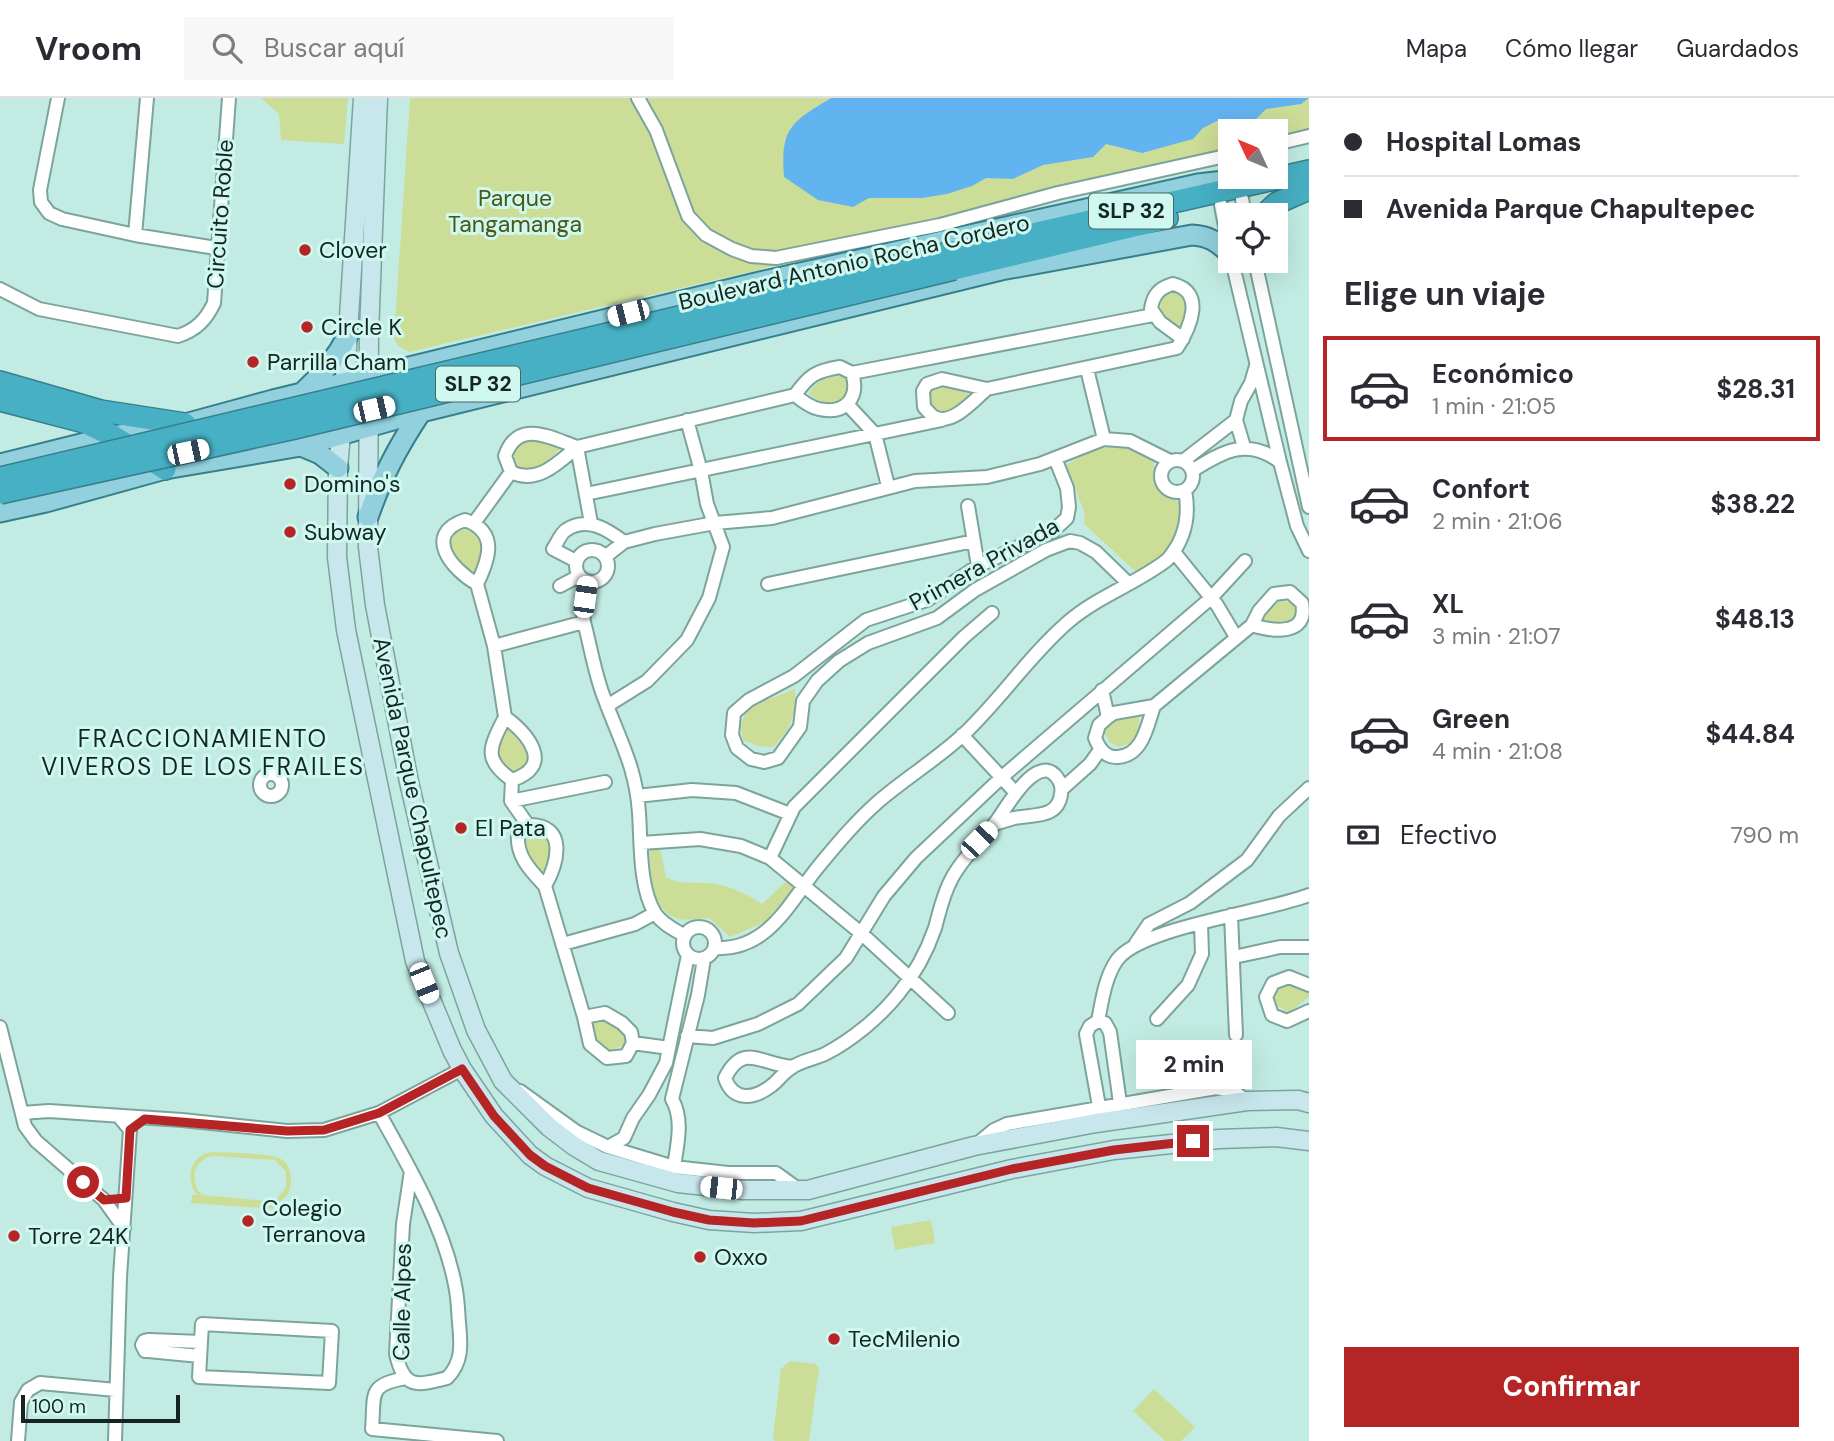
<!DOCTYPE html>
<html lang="es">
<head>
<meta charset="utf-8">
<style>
	body { margin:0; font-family:"DM Sans",sans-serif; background:#f7f7f7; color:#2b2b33; height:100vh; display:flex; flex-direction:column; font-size:26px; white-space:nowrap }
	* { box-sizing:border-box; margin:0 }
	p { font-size:23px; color:#7c7c81 }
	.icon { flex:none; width:38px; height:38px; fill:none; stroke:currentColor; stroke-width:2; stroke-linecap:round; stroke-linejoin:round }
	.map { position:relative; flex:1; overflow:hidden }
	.side { display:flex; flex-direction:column; background:#fff; width:525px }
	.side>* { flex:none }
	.hud { display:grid; align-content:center; height:154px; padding:0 35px; background:#fff }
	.needle { width:46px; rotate:314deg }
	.buttons { position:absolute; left:1218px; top:21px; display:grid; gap:14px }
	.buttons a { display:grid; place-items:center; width:70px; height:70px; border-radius:0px; background:#fff; box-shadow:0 7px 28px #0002; font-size:35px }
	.scale { position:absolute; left:21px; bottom:18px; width:159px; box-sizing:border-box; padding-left:7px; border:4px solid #152522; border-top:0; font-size:19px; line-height:24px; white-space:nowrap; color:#152522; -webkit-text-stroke:5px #cff9f0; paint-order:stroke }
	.end { position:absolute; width:32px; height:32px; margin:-16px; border:9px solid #b52526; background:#fff; box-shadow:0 0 0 4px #fff }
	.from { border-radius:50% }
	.bubble { position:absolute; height:49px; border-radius:0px; background:#fff; box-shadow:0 7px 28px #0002; font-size:23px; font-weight:700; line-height:49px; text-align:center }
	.car { position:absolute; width:21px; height:42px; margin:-21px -10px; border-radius:9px; box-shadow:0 0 5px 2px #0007; background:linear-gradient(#fff 24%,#345 0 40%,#fff 0 76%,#345 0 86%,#fff 0) }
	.hud b { display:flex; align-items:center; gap:24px; height:66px; font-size:26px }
	.hud b+b { border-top:2px solid #e1e1e2 }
	.hud i { width:18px; height:18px; background:#2b2b33 }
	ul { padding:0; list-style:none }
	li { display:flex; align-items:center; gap:21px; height:105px; margin:0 14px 10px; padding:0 21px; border:4px solid transparent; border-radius:0px }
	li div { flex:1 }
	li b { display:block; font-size:26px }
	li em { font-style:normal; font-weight:700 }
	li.selected { border-color:#b52526 }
	li>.icon { width:63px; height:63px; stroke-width:1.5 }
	h2 { padding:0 35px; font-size:32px; line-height:84px }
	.pay { display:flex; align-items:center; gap:18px; height:77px; padding:0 35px; font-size:26px }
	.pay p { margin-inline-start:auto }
	.primary-button { display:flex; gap:14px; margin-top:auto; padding:14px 35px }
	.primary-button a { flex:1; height:80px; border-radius:0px; background:#b52526; color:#fff; font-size:28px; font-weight:700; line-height:80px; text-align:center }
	header { display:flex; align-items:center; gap:42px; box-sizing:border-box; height:98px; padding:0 35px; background:#fff; border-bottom:2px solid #e1e1e2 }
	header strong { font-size:33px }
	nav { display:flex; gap:38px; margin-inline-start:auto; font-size:24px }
	.search { width:490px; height:63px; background:#f7f7f7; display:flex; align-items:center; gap:18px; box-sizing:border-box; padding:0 24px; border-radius:0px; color:#7c7c81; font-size:26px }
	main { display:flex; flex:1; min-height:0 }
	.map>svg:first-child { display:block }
	.green { fill:#ccdd97; fill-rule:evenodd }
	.water { fill:#62b4f1 }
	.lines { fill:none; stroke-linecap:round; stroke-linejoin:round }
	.street-casing { stroke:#7ca49c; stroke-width:16 }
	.secondary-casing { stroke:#7ca49c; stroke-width:21 }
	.primary-casing { stroke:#367f8b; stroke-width:23 }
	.highway-casing { stroke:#367f8b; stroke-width:24 }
	.street { stroke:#fff; stroke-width:12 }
	.secondary { stroke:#c8e7ed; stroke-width:18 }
	.primary { stroke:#91d0dc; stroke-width:19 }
	.highway { stroke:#47b0c4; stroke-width:21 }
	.highway-bridge-casing { stroke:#367f8b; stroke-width:24; stroke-linecap:butt }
	.highway-bridge { stroke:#47b0c4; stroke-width:21 }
	.route { stroke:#b52526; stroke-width:9 }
	.poi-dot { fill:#b52526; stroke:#cff9f0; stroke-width:2.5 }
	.labels { text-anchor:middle; stroke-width:6; stroke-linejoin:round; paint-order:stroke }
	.shield { fill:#cff9f0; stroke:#4d6560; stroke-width:2 }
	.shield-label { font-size:21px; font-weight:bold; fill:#152522 }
	.park-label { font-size:23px; fill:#4b5715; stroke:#cff9f0 }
	.street-label { font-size:23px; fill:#152522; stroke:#cff9f0 }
	.poi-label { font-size:23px; fill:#152522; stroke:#cff9f0; text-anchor:start }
	.neighbourhood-label { font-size:24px; letter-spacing:2px; fill:#152522; stroke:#cff9f0 }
</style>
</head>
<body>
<header>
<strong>Vroom</strong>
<div class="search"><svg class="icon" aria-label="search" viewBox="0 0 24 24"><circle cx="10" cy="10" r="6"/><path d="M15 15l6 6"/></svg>Buscar aquí</div>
<nav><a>Mapa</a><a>Cómo llegar</a><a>Guardados</a></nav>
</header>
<main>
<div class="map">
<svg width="1309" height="1343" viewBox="0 0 1309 1343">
	<rect width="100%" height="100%" fill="#c2ece3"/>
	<!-- green -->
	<path class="green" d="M 261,0 L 348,0 L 344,46 L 281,42 L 279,16 Z
		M 410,0 L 1309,0 L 1309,43 L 1276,51 L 1276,33 L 1230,33 L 1230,61 L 409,254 L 398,248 L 394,240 Z
		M 1173,194 C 1194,203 1186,214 1183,234 L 1159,216 L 1162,201 Z
		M 840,278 L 848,281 L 851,297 L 832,309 L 809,297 C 814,283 826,279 840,278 Z
		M 945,288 L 972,297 L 952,315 L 931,310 L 928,298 L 932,290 Z
		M 537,341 L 550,344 L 560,351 C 546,365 533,379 514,366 C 511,349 522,342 537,341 Z
		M 1112,348 L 1134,351 L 1153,361 L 1158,390 C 1164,396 1175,399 1180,406 C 1184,412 1181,416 1179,422 C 1173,449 1162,463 1135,473 L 1084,426 L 1085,416 L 1066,367 L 1087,355 Z
		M 458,432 C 473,431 482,437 487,450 L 475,483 L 466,478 L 448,447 L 451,436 Z
		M 1284,503 L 1296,507 L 1299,517 C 1288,528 1275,527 1260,525 C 1264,512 1271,504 1284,503 Z
		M 795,591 C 797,616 791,631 773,649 L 758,648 L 743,642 L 741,628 L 747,610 Z
		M 1124,615 L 1139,618 L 1139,634 L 1131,645 L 1119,649 L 1109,644 L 1103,631 L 1111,619 Z
		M 506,621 L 526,641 L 532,666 L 512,679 L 499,672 L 495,647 Z
		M 532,732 L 546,736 L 553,743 L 551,761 L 545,778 C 531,763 520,758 524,736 Z
		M 659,746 L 666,779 C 681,788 698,783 716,786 C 733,789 748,797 762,806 L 791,779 L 798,786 L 765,824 L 730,839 L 709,820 C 700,820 688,823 680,821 C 649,815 651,771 649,748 Z
		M 1284,885 L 1309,896 L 1309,899 L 1288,915 L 1277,907 L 1271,894 Z
		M 590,922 C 605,923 616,926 626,937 L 624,947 L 609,953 L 594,941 Z
		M 213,1054 C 227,1055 271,1055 281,1061 C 290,1066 291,1076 291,1086 C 290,1096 284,1102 275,1107 L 275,1111 L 191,1105 L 192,1097 L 197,1097 C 184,1080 191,1056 213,1054 ZM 212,1058 L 275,1062 L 286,1074 L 286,1089 L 276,1102 L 268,1103 L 202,1097 C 189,1084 193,1062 212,1058 Z
		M 931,1122 L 935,1145 L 895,1152 L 891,1129 Z
		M 790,1263 L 816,1266 L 819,1270 L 809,1343 L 775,1343 L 773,1340 L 781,1271 Z
		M 1154,1291 L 1195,1329 L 1181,1343 L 1165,1343 L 1133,1313 Z"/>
	<!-- water -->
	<path class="water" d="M 831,0 L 1309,0 L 1301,6 L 1266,11 L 1252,25 L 1236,28 L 1221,21 L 1203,30 L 1193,41 L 1142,55 L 1106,46 L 1093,59 L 1043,67 L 1013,81 L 986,80 L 972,88 L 947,96 L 922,100 L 869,100 L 853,109 L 818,102 L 784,79 C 780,29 792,24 831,0 Z"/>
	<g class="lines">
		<defs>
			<path id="street" d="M 58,0 L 40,92 L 41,104 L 49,115 L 62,121 L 135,137 L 216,150
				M 638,0 L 656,32 L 688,118 L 706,137 L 732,151 L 751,158 L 776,160 L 940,127 L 1058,95 L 1230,57
				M 1276,46 L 1309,38
				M 1242,101 L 1245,117
				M 1221,107 L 1230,155
				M 135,137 L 147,0
				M 1232,163 L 1280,364 L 1297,428 L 1309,453
				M 1255,163 L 1309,409
				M 0,191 L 39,211 L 178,238 C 196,232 206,222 214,205 L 229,0
				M 840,269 L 852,275 C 860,300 845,317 819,311 C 810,309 802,303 795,297 C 809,277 816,273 840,269 Z
				M 1087,271 L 1104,341
				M 852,275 L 1153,217
				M 987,291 C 975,301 954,326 937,320 C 932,319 928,313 924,309 L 923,293 L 927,286 L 942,281 L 987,291 L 1177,250 C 1190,230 1206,194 1173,186 C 1159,190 1153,197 1151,211 L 1160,224 L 1183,241
				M 847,306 L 875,336 L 888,388
				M 1236,322 L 1244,349
				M 577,349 C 551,340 518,320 505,358 L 511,374 C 537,387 558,365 577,349 L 795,297
				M 577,349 L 591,425
				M 1055,360 L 1067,390 L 1069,409 L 1067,420 L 1054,432 L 978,468 L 927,502 L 866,522 L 794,578 L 749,602 L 734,615 L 732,637 L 737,650 L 751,661 L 764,664 L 778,660 L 800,629 L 803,603 L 817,583 L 839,563 L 868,545 L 937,520 L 975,492 L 1046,452 L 1070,443 L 1080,445 L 1096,454 L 1129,486
				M1161 378a16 16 0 1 1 32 0a16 16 0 1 1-32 0Z
				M 1183,363 L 1236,322 L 1241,303 L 1251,285 L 1256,268
				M 1192,373 C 1223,353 1248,339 1280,364
				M 586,396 L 942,322
				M 968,408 L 978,468
				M 465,422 C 499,434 489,461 477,486 C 452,472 422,436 465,422 Z
				M 474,425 L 511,374
				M576 468a16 16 0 1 1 32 0a16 16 0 1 1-32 0Z
				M 1174,454 L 1217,507 L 1236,539
				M 605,459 L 624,444 L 655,436 L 715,425 L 772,420 L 915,383 L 987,379 L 1040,366 L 1104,341 L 1130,343 L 1170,363
				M 576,463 L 553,451 C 557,445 561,435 566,432 C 587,418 607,431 624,444
				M 587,484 L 583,515 L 584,524 C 591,550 595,578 605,602 C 620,643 636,669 639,715 C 641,743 639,790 655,815 C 661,825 675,832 685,838
				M 477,486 L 494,548 L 505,619
				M 768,486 L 974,443
				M 560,488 L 579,478
				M 494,548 L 584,524
				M 1102,592 L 1108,619
				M 607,608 L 647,583 L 687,542 L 709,500 L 723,449 L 707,406 L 701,373 L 687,322
				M 1154,608 C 1147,628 1143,657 1118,659 C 1105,660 1099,650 1095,640 L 1099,627 L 1108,619 L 1114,615 L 1154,608 L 1252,527 L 1259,513 L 1274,496 L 1290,494 L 1302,505 C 1309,539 1271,533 1252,527
				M 505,619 C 528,636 555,668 512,682 C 482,661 490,649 505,619 Z
				M 962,637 L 1015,694
				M260 687a11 11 0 1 1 22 0a11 11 0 1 1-22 0Z
				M 512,682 L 511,703 L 528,727
				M 1062,691 L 1090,666 L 1100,652
				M 637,698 L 692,692 L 736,695 L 790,716
				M 511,703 L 605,684
				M 641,745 L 700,741 L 741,748 L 770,760 L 862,836 L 948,915
				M 770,760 L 794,709 L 964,539 L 992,515
				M 545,788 C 558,765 568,726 528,727 L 518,736 C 516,758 530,772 545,788 L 584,919 L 590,946 L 607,960 L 626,958 L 633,945 L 631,934 L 622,925 L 605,915 L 584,919
				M 1231,817 L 1236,937
				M683 845a16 16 0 1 1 32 0a16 16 0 1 1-32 0Z
				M 1136,845 L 1149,826 L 1190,805 L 1247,762 L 1279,718 L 1309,690
				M 563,846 L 635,826 L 655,815
				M 715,850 C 768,853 789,805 818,769 C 837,746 856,723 879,703 C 906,680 937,661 963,637 C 1001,601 1029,558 1068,524 C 1098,498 1136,486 1167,462 C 1185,442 1190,418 1185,392
				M 1234,859 L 1280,849 L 1309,849
				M 1309,887 L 1289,879 L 1273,885 L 1266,899 L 1272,917 L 1287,923 L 1309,913
				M 1157,921 L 1188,887 L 1202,856 L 1201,826
				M 1098,923 L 1105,925 L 1110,934 L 1120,1005
				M 0,929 L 25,1028 L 36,1043 L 104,1102 L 124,1130
				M 687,938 L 713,940 L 758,926 L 798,906 L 846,860 L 884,798 L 916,760 L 1002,679 L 1211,500 L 1245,463
				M 633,945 L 669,950
				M 792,969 C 760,966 743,944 725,980 C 733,1004 754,1001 771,988 C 778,983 783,975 791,970 C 800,963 814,961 825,956 C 852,942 880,919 899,895 C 914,877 927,853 935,830 C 940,812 943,796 952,780 C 963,759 981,744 995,725 C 1004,714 1038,650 1058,681 C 1061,685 1062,691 1061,696 C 1058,721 1033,716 1014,720 C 1008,722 1001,724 994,726
				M 520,993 L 577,1034 L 608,1049 L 674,1069 L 728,1075 L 776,1075 L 801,1093
				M 1099,1008 L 1086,936 L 1090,928 L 1098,923 C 1102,903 1105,879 1117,862 C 1141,829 1266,814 1309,797
				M 22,1015 L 49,1013 L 182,1022 L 287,1033 L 324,1032 L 379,1015 L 462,971
				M 379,1015 C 408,1067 444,1128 455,1187 C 458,1200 458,1213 459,1225 C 461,1246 463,1264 447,1280 C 416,1288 404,1291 396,1256 L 403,1126 L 411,1073
				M 977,1046 L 994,1032 L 1007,1026 L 1216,990 L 1233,993 L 1247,1003
				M 608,1049 L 624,1040 L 633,1020 L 649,997 L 666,965 L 688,857
				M 674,1069 C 677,1047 684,1022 672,1001 L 698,897 L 704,861
				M 202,1226 L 332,1233 L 329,1285 L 199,1279 Z
				M 150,1242 L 201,1244
				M 148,1253 L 153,1248 L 148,1242 L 144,1243 L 142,1247 L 145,1253 L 148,1253 L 200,1258
				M 406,1280 C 367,1287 375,1296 372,1331 L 497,1343
				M 18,1343 L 21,1304 L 28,1292 L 40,1285 L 116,1292
				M 115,1343 L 120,1179 L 130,1032 L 120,1020"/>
			<path id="secondary" d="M 378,0 L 369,236 L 368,449 L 375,507 L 409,684 L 449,855 L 476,932 L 503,983 L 549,1029 L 574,1048 L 599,1063 L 678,1085 L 743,1092 L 808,1092 L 974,1048 L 1096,1025 L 1247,1003 L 1298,1002 L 1309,1005
				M 344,297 L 363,0
				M 342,325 L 338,370 L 337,459 L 346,532 L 415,863 L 452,952 L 462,971 L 494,1018 L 530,1057 L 545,1068 L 588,1090 L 673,1114 L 709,1122 L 754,1125 L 801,1123 L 1012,1071 L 1114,1052 L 1219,1041 L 1276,1039 L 1309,1043"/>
			<path id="primary" d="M 304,293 C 323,276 337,259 348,237
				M 301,348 L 320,356 L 338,370
				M 0,366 L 113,338 L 185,326 L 273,302 L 760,184 L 1198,86 L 1233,82
				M 0,414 L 46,404 L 165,371 L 301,348 L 421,314 L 1001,172 L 1192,137 C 1209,138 1218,144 1230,156
				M 368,419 C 382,379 397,350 421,314"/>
			<path id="highway" d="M 1264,117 L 1277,105 L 1309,91
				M 953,154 L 1309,73
				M 954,171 L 1167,120
				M 0,284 L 101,313 L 185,326
				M 0,302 L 84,324 L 113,338 L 165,371"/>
		</defs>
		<!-- street casing -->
		<use href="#street" class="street-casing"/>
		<!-- secondary casing -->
		<use href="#secondary" class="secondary-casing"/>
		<!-- primary casing -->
		<use href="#primary" class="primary-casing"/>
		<!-- highway casing -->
		<use href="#highway" class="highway-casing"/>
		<!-- street -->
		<use href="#street" class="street"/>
		<!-- secondary -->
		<use href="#secondary" class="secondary"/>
		<!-- primary -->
		<use href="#primary" class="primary"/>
		<!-- highway -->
		<use href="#highway" class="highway"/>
		<defs>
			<path id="highway-bridge" d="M 0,380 L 953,154
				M 0,395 L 295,330 L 954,171"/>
		</defs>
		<!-- highway-bridge casing -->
		<use href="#highway-bridge" class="highway-bridge-casing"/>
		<!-- highway-bridge -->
		<use href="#highway-bridge" class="highway-bridge"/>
	</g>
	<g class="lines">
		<!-- route -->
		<path class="route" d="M 83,1084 L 104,1102 L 126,1100 L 130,1032 L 145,1021 L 287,1033 L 324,1032 L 379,1015 L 462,971 L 494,1018 L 530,1057 L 545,1068 L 588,1090 L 673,1114 L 709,1122 L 754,1125 L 801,1123 L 1012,1071 L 1114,1052 L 1193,1043"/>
	</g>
	<!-- markers -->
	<g class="poi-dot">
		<circle cx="305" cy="152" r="7"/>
		<circle cx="307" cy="229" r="7"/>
		<circle cx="253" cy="264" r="7"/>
		<circle cx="290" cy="386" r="7"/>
		<circle cx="290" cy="434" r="7"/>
		<circle cx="461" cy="730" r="7"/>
		<circle cx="248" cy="1123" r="7"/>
		<circle cx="14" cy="1138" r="7"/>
		<circle cx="700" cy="1159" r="7"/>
		<circle cx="834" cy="1241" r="7"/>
	</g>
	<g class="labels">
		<!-- shield labels -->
		<g class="shield">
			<rect x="1089" y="95.5" width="84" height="35" rx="5"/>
			<rect x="436" y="268.5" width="84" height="35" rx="5"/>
		</g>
		<g class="shield-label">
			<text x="1131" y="120">SLP 32</text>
			<text x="478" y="293">SLP 32</text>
		</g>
		<!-- park labels -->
		<g class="park-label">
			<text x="515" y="108">Parque<tspan x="515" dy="26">Tangamanga</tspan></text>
		</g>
		<!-- street labels -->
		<g class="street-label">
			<text transform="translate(220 116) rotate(-86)" y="8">Circuito Roble</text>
			<text transform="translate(854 164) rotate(-13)" y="8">Boulevard Antonio Rocha Cordero</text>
			<text transform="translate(984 466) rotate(-29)" y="8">Primera Privada</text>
			<text transform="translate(413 690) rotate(78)" y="8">Avenida Parque Chapultepec</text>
			<text transform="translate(402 1204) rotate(-89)" y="8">Calle Alpes</text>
		</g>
		<!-- poi labels -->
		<g class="poi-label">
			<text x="319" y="160">Clover</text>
			<text x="321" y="237">Circle K</text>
			<text x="267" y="272">Parrilla Cham</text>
			<text x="304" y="394">Domino's</text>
			<text x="304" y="442">Subway</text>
			<text x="475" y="738">El Pata</text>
			<text x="262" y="1118">Colegio<tspan x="262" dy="26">Terranova</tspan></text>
			<text x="28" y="1146">Torre 24K</text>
			<text x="714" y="1167">Oxxo</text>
			<text x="848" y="1249">TecMilenio</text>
		</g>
		<!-- neighbourhood labels -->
		<g class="neighbourhood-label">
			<text x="203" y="649">FRACCIONAMIENTO<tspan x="203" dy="28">VIVEROS DE LOS FRAILES</tspan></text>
		</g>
	</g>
</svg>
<div class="buttons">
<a><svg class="needle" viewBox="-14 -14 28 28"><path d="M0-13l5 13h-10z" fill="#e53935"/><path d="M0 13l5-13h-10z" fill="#7c7c81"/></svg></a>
<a><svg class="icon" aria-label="locate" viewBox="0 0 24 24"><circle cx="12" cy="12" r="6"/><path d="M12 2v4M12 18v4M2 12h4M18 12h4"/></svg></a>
</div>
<div class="scale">100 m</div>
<i class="end from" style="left:83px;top:1084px"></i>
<i class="end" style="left:1193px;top:1043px"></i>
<div class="bubble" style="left:1136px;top:942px;width:116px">2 min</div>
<i class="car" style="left:628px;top:215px;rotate:256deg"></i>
<i class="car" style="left:374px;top:311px;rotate:77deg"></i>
<i class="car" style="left:188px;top:354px;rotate:78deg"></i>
<i class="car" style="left:585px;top:499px;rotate:8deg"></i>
<i class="car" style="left:979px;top:742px;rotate:44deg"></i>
<i class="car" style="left:424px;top:885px;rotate:158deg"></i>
<i class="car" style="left:721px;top:1090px;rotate:276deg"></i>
</div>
<section class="side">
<div class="hud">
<b><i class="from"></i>Hospital Lomas</b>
<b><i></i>Avenida Parque Chapultepec</b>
</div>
<h2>Elige un viaje</h2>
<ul>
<li class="selected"><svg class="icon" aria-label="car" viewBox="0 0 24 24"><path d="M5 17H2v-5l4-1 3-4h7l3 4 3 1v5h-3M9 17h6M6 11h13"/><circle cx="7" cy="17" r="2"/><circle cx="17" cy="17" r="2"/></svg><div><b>Económico</b><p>1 min · 21:05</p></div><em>$28.31</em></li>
<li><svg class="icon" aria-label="car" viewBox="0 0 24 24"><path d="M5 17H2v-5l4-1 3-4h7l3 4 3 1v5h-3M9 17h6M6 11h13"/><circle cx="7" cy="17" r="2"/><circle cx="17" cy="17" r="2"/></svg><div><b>Confort</b><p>2 min · 21:06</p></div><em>$38.22</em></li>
<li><svg class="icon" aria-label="car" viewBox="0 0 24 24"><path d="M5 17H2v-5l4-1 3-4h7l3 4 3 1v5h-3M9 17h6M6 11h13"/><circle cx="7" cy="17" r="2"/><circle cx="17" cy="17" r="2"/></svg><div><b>XL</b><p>3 min · 21:07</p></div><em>$48.13</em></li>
<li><svg class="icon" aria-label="car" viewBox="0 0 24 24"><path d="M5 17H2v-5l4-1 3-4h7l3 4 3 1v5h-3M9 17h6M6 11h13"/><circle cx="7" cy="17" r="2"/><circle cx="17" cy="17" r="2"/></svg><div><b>Green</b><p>4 min · 21:08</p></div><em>$44.84</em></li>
</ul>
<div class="pay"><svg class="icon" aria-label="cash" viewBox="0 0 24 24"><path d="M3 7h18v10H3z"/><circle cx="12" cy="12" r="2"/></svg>Efectivo<p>790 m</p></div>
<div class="primary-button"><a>Confirmar</a></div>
</section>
</main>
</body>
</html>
